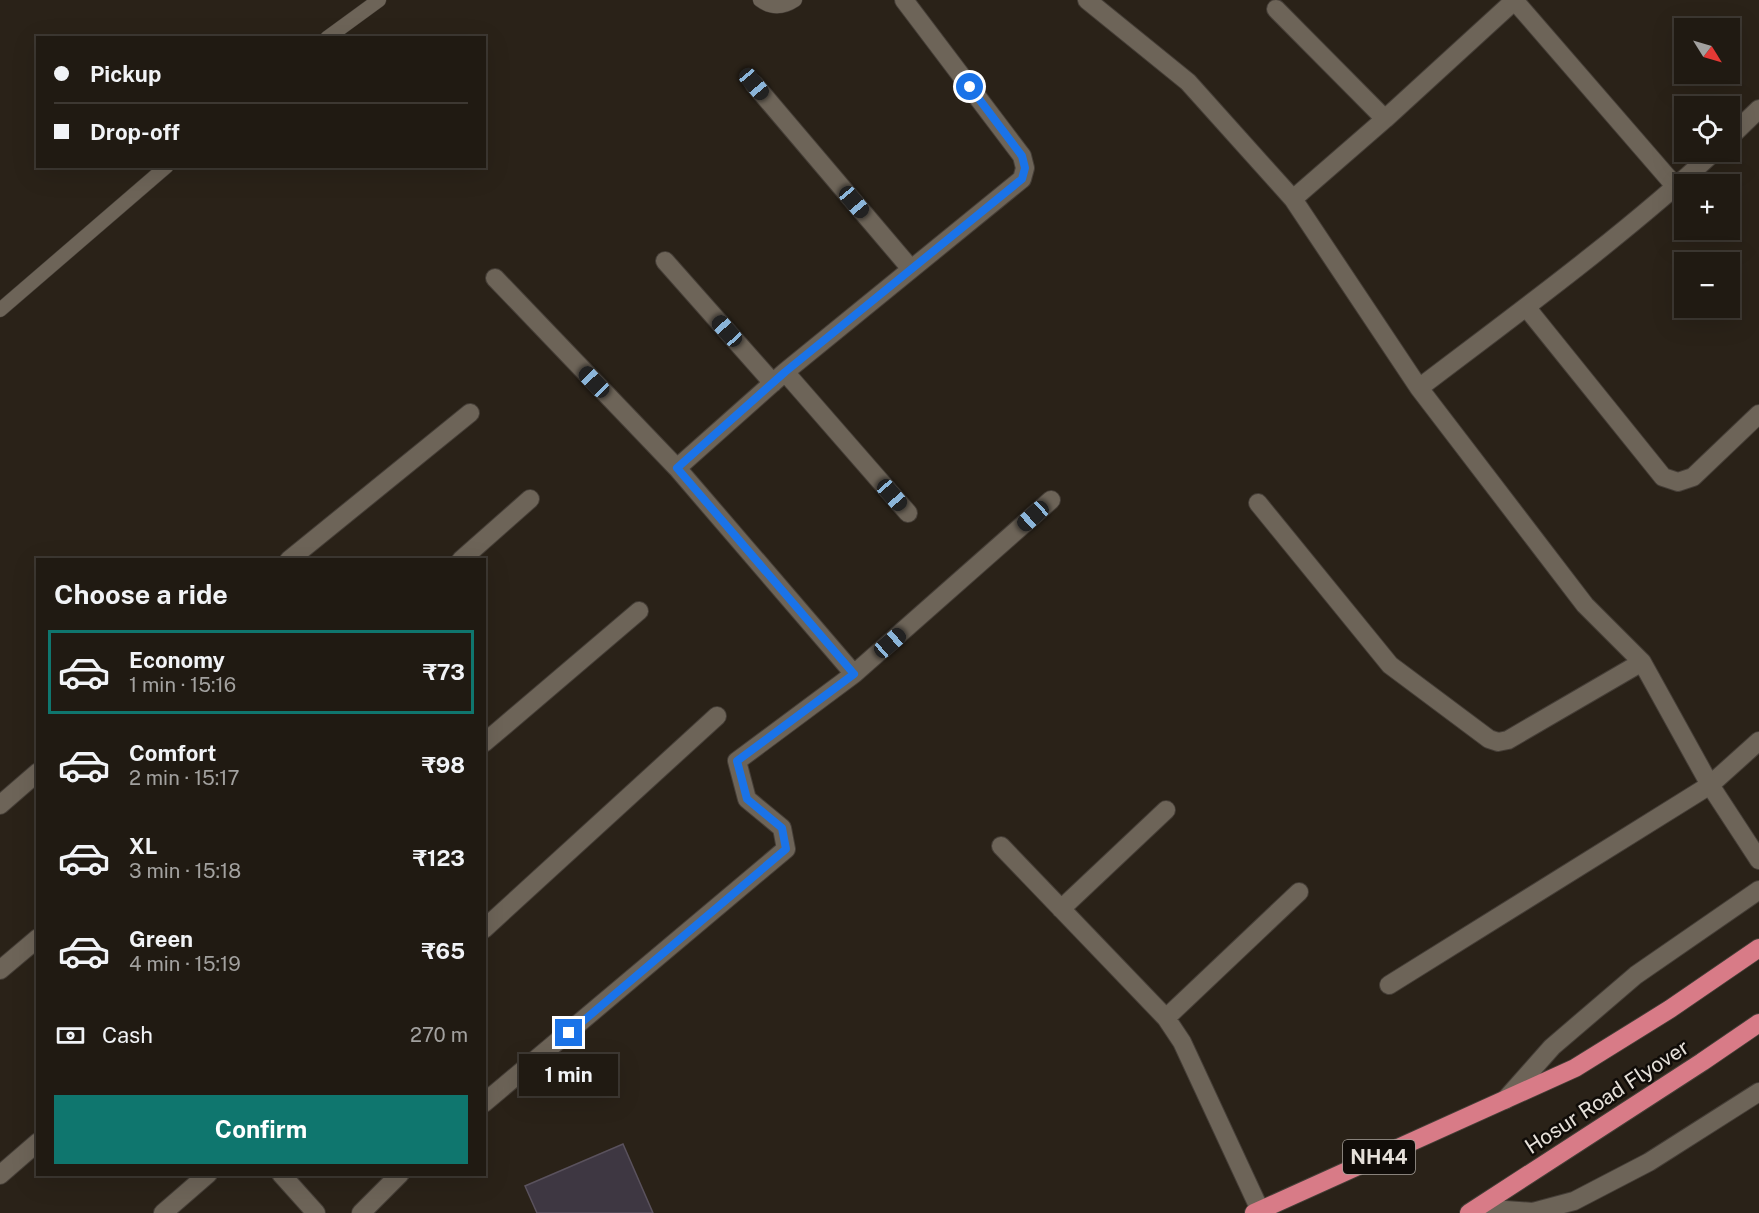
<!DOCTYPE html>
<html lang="en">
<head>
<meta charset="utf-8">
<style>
	body { margin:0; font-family:"Public Sans",sans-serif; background:#2d2720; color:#f1f3f6; height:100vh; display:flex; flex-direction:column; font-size:22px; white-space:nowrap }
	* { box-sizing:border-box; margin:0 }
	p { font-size:20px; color:#a2a19f }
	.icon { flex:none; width:33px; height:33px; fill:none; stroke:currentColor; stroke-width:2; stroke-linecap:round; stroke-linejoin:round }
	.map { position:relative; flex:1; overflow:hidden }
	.side { position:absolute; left:36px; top:558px; width:450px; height:618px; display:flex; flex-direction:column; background:#201a12; border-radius:0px; box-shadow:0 6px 24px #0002,0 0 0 2px #3d3832 }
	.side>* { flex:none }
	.guide { position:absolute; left:36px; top:36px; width:450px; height:132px; border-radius:0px; box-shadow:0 6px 24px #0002,0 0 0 2px #3d3832; display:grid; align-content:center; height:132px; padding:0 18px; background:#201a12 }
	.needle { width:39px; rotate:127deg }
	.controls { position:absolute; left:1674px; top:18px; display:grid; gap:12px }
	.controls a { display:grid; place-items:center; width:66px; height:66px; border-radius:0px; background:#201a12; box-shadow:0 6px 24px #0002,0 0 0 2px #3d3832; font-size:30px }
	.end { position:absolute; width:27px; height:27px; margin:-14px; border:8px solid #1a73e8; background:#fff; box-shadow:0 0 0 3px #fff }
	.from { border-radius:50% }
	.bubble { position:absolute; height:42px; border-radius:0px; background:#201a12; box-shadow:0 6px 24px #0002,0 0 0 2px #3d3832; font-size:20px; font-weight:700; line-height:42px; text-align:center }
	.car { position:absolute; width:18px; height:36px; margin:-18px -9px; border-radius:8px; box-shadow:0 0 4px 2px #0007; background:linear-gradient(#222 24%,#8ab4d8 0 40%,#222 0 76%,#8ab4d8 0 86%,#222 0) }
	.guide b { display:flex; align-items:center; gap:21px; height:57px; font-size:22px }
	.guide b+b { border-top:2px solid #3d3832 }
	.guide i { width:15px; height:15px; background:#f1f3f6 }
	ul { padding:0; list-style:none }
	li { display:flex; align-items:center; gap:18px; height:84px; margin:0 12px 9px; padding:0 6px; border:3px solid transparent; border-radius:0px }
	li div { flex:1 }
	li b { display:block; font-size:22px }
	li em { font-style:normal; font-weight:700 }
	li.current { border-color:#0f766e }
	li>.icon { width:54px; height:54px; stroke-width:1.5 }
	h2 { padding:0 18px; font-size:27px; line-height:72px }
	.pay { display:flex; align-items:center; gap:15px; height:66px; padding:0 18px; font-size:22px }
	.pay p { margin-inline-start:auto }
	.button { display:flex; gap:12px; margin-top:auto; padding:12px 18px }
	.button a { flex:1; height:69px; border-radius:0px; background:#0f766e; color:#fff; font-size:24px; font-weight:700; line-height:69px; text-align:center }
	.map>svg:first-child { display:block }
	.building { fill:#3e3742; stroke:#5a525d; stroke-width:1.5 }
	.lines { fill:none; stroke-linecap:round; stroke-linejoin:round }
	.lane-casing { stroke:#453e37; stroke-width:15 }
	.street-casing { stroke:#453e37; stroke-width:20 }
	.secondary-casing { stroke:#453e37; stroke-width:20 }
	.highway-casing { stroke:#453e37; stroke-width:20 }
	.lane { stroke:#6d6458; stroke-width:14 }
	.street { stroke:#6d6458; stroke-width:18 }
	.secondary { stroke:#6d6458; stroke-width:18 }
	.highway { stroke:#d87b87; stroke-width:18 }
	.route { stroke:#1a73e8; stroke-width:8 }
	.labels { text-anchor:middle; stroke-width:5; stroke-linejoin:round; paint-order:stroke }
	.shield { fill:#100c08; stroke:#a6a19b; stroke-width:1.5 }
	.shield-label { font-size:20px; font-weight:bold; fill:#e6e1da }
	.street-label { font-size:21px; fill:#e6e1da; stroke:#100c08 }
</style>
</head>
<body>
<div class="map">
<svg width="1759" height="1213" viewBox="0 0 1759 1213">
	<rect width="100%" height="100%" fill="#2a2218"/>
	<!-- building -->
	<path class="building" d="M 623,1144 L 653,1213 L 537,1213 L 525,1186 Z"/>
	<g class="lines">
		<defs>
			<path id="lane" d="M 760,0 C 772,9 783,8 795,0
				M 327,38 L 379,0
				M 0,310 L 167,166"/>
			<path id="street" d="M 1087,0 L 1188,82 L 1293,199 L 1419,388 L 1585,605 L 1642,662 L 1710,785 L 1759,860
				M 1514,0 L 1676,187
				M 1276,9 L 1385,119
				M 754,84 L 911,269
				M 1730,137 L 1759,109
				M 1293,199 L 1385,119 L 1515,0
				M 665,261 L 773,383
				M 495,278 L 677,468
				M 1526,307 L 1663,477 L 1678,482 L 1693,477 L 1759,414
				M 785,372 L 908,513
				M 1419,388 C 1519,312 1622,237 1714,152
				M 1258,503 L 1390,665 L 1489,739 L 1498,742 L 1508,740 L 1642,662
				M 289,560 L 470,413
				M 461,560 L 530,499
				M 854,674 L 1051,500
				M 484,743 L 639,611
				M 0,805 L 38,772
				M 1001,846 L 1166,1018 L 1182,1042 L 1260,1210
				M 1061,909 L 1166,810
				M 484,929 L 717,716
				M 0,970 L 38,938
				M 1389,985 L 1710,785 L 1759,741
				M 1166,1018 L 1299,892
				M 484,1103 L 786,849 L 782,828 L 747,799 L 737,761 L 854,674 L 677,468 L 785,372 L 1022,179 L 1025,168 L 1022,156 L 904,0
				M 281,1174 L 316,1213
				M 0,1175 L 38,1142
				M 163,1213 L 208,1174
				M 361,1213 L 400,1174"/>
			<path id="secondary" d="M 1505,1100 L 1552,1047 L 1636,975 L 1759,890
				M 1478,1208 L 1533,1212 L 1574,1201 L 1649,1162 L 1759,1092"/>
			<path id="highway" d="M 1254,1213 L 1575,1068 L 1670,1009 L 1759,948
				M 1469,1213 L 1702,1062 L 1759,1023"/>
		</defs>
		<!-- lane casing -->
		<use href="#lane" class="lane-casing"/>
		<!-- street casing -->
		<use href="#street" class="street-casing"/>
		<!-- secondary casing -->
		<use href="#secondary" class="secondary-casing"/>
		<!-- highway casing -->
		<use href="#highway" class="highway-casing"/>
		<!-- lane -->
		<use href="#lane" class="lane"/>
		<!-- street -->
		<use href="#street" class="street"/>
		<!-- secondary -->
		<use href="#secondary" class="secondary"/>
		<!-- highway -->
		<use href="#highway" class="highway"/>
	</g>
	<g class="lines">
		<!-- route -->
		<path class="route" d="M 569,1033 L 786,849 L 782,828 L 747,799 L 737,761 L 854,674 L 677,468 L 785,372 L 1022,179 L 1025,168 L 1022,156 L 970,87"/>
	</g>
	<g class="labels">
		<!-- shield labels -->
		<rect class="shield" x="1343" y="1140" width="72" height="34" rx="4.5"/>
		<g class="shield-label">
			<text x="1379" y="1164">NH44</text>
		</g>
		<!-- street labels -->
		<g class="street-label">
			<text transform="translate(1607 1097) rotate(-33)" y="7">Hosur Road Flyover</text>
		</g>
	</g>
</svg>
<div class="controls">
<a><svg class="needle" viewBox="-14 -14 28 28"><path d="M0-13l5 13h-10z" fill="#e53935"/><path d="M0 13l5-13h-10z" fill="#a2a19f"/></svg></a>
<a><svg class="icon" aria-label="locate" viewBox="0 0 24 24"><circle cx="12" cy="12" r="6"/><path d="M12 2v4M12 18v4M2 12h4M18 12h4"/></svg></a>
<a>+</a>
<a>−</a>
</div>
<i class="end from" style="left:970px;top:87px"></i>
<i class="end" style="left:569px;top:1033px"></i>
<div class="bubble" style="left:519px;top:1054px;width:99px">1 min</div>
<i class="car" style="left:754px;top:84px;rotate:140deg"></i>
<i class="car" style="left:854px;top:202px;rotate:140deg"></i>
<i class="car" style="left:727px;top:331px;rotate:318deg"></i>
<i class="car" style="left:594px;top:382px;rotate:316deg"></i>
<i class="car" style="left:892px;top:495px;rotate:139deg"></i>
<i class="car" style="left:1033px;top:516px;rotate:228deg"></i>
<i class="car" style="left:890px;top:643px;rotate:49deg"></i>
<div class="guide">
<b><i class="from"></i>Pickup</b>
<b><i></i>Drop-off</b>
</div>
<section class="side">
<h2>Choose a ride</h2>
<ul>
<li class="current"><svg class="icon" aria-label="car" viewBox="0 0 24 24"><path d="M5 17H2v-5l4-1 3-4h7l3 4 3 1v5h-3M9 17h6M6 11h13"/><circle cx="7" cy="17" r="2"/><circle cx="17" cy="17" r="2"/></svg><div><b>Economy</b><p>1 min · 15:16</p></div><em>₹73</em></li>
<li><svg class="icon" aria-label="car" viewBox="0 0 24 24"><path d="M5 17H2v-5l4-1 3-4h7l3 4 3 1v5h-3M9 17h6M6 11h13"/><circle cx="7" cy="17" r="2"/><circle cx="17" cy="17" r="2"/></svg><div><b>Comfort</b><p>2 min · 15:17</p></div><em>₹98</em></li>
<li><svg class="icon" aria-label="car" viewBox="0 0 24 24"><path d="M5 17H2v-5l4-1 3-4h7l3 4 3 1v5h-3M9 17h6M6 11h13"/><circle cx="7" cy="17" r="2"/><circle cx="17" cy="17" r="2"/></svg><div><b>XL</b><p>3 min · 15:18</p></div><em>₹123</em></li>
<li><svg class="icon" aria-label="car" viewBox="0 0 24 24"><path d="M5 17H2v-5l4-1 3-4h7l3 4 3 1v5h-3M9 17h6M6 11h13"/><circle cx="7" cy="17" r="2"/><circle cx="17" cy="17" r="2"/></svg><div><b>Green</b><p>4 min · 15:19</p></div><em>₹65</em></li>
</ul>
<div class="pay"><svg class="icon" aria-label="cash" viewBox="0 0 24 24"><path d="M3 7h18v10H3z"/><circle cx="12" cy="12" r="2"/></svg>Cash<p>270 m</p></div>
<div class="button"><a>Confirm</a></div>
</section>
</div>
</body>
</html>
